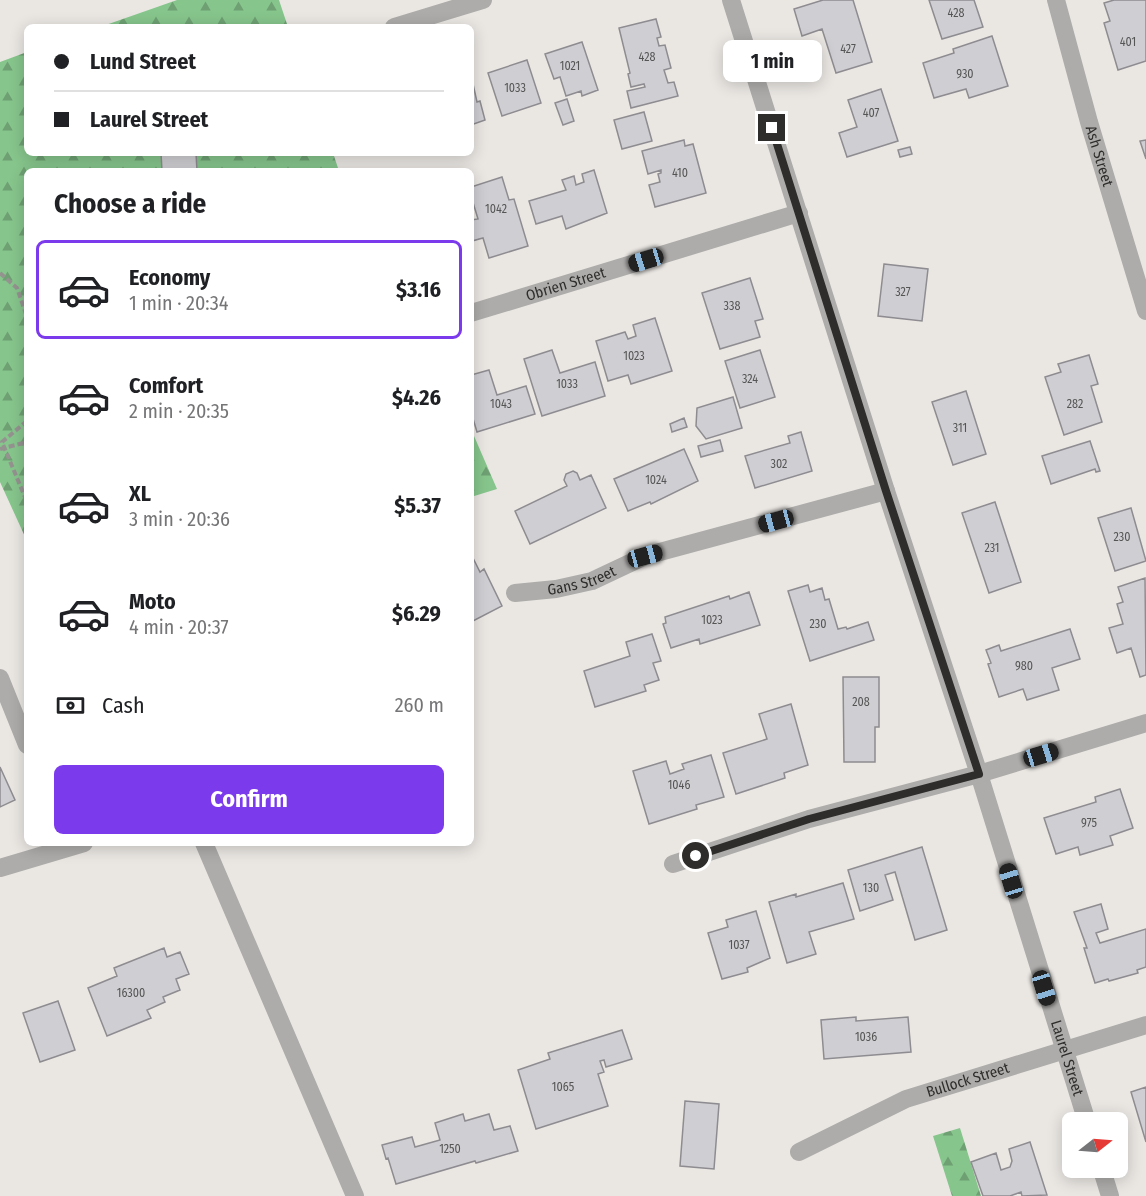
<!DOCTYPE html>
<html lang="en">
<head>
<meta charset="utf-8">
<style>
	body { margin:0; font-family:"Fira Sans Condensed",sans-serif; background:#f6f6f6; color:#202124; height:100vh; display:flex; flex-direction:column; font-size:22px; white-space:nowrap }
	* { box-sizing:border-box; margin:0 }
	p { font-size:20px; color:#757577 }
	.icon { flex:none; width:33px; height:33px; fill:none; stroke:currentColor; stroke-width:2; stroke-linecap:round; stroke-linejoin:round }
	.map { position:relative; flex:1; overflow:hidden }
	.side { position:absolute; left:24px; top:168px; width:450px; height:678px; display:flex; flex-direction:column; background:#fff; border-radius:9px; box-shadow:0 3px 15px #0003 }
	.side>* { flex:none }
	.banner { position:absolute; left:24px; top:24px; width:450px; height:132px; border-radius:9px; box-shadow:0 3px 15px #0003; display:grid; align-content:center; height:132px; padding:0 30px; background:#fff }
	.needle { width:39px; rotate:73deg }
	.buttons { position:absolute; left:1062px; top:1112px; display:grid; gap:12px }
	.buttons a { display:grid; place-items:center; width:66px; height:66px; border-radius:9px; background:#fff; box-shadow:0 3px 15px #0003; font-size:30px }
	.end { position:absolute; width:27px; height:27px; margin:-14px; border:8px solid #2e2d2b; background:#fff; box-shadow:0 0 0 3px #fff }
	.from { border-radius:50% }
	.bubble { position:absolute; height:42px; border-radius:9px; background:#fff; box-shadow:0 3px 15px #0003; font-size:20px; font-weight:700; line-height:42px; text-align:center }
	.car { position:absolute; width:18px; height:36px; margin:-18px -9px; border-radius:8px; box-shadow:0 0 4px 2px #0007; background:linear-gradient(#222 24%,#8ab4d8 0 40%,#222 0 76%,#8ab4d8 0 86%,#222 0) }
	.banner b { display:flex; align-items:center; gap:21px; height:57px; font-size:22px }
	.banner b+b { border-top:2px solid #e0e0e0 }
	.banner i { width:15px; height:15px; background:#202124 }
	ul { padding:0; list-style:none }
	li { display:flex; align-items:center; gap:18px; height:99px; margin:0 12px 9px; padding:0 18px; border:3px solid transparent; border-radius:9px }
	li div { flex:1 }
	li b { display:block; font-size:22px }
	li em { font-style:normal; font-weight:700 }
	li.current { border-color:#7c3aed }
	li>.icon { width:54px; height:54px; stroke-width:1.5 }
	h2 { padding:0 30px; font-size:27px; line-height:72px }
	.pay { display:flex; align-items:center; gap:15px; height:66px; padding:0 30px; font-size:22px }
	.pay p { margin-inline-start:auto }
	.action { display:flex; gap:12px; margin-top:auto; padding:12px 30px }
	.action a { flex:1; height:69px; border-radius:9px; background:#7c3aed; color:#fff; font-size:24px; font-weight:700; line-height:69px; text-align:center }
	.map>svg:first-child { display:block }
	.forest { fill:url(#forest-firs) }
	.building { fill:#cfced2; stroke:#8e8c90; stroke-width:1.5 }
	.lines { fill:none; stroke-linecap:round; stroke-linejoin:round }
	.path { stroke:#959390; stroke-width:4; stroke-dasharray:6 3; stroke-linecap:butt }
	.minor { stroke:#adacaa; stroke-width:18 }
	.route { stroke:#2e2d2b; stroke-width:8 }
	.labels { text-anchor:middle; stroke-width:4.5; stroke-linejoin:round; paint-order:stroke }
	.number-label { font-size:12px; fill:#565555 }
	.street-label { font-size:15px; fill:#2e2d2b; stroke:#f8f4f1 }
</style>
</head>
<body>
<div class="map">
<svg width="1146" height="1196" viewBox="0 0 1146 1196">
	<defs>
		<pattern id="forest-firs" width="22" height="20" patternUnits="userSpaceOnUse" patternTransform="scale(1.5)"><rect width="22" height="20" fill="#86c58c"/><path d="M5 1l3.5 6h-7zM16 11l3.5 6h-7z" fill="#6ea073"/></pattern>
	</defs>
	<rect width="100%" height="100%" fill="#eae7e3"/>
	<!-- forest -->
	<path class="forest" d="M 177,0 L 279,0 L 288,27 L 100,27 Z
		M 27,52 L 27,153 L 333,153 L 339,171 L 27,171 L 27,541 L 0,482 L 0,62 Z
		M 471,429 L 497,489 L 471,497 Z
		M 960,1128 L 981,1196 L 952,1196 L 933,1136 Z"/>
	<!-- building -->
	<path class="building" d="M 823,0 L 853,0 L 872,62 L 836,73 L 822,29 L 802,36 L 794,9 Z
		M 929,0 L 974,0 L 983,27 L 942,39 Z
		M 1114,0 L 1146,0 L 1146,61 L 1118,70 L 1104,23 L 1110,21 L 1104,3 Z
		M 656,19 L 661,37 L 657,38 L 659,46 L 665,45 L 671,68 L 664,70 L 668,83 L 674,82 L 678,96 L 631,108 L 627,91 L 645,87 L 644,84 L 631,87 L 628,74 L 630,73 L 619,28 Z
		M 992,36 L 1008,86 L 969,98 L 966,89 L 934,98 L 923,63 L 954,53 L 953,49 Z
		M 582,42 L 598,90 L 582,96 L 581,91 L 566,96 L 560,77 L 554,79 L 545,54 Z
		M 527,60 L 541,103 L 502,116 L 488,73 Z
		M 471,75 L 477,102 L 480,101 L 485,120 L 471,125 Z
		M 881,89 L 898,141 L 847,157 L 839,133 L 857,127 L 848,100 Z
		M 567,99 L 574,121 L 563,125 L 555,103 Z
		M 644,112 L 652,141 L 622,149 L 614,120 Z
		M 684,140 L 685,146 L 693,144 L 706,193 L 655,207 L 649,185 L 660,182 L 658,174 L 661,173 L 661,170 L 648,174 L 642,151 Z
		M 1146,140 L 1146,159 L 1140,141 Z
		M 910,147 L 912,154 L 900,157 L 898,150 Z
		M 161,153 L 196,153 L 197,171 L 162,171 Z
		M 594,170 L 607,213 L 566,229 L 562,216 L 536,224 L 529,201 L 566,190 L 562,180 L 574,176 L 576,185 L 584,182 L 582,174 Z
		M 502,177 L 509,200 L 514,199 L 528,246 L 489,258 L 483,238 L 472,241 L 471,238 L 471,220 L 478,219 L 471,196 L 471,187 Z
		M 884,264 L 928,269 L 922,321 L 878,316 Z
		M 750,278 L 763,319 L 755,321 L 760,337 L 720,349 L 702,293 Z
		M 655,318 L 672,371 L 631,384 L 628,375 L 608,381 L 596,341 L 625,332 L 628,339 L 636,336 L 633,325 Z
		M 552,350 L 560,373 L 595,362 L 605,396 L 542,416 L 524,359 Z
		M 760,350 L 775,397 L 740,408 L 725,361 Z
		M 1089,355 L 1098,384 L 1091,386 L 1102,422 L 1064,435 L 1045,377 L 1061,372 L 1058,364 Z
		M 489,370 L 497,395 L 526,386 L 535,414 L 477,432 L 471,412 L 471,375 Z
		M 966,391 L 986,454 L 953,465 L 932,402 Z
		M 733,397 L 742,428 L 706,439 L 696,426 L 697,408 Z
		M 684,418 L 687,427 L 672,432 L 670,424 Z
		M 801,432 L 812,471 L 755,488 L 745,456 L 790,443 L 788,436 Z
		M 720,440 L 723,451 L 701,457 L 698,446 Z
		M 1090,441 L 1100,471 L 1096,472 L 1095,469 L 1051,484 L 1042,456 Z
		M 684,449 L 698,481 L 651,504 L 650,502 L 628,511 L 614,479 Z
		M 573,471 L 577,473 L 580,480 L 591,475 L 606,508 L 530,544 L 515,511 L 567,486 L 564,480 L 566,474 Z
		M 995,502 L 1021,582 L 989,593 L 962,513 Z
		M 1131,508 L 1146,561 L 1115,571 L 1098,518 Z
		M 471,554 L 480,572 L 484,569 L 502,606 L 471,622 Z
		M 1145,578 L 1146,675 L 1140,677 L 1131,648 L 1117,653 L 1109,628 L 1123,624 L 1117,604 L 1123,602 L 1118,587 Z
		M 808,585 L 810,592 L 822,588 L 825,600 L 829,599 L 838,629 L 846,627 L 847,629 L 868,622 L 874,640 L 810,661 L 788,591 Z
		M 749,592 L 760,625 L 700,644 L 699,639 L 671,648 L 663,624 L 666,623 L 665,617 L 729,596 L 730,599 Z
		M 1070,629 L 1080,659 L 1052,668 L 1059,690 L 1027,700 L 1023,689 L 999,697 L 988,664 L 991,663 L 986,650 L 999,645 L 1001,651 Z
		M 652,634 L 661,661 L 653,663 L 659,680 L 644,685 L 646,691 L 595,707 L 584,671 L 630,656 L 626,642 Z
		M 843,677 L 879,677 L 879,727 L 875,727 L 875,762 L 844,762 Z
		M 791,704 L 808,765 L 784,773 L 785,778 L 736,794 L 723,753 L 767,739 L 759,714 Z
		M 711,755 L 724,797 L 696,805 L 697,809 L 649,824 L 633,771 L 666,761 L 670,774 L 684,769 L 682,764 Z
		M 0,767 L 15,800 L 0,807 Z
		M 1120,789 L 1133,828 L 1110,836 L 1113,845 L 1080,855 L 1078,847 L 1056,854 L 1044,818 L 1096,802 L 1095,797 Z
		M 922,847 L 947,930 L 915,940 L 895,872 L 885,875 L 893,900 L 860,911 L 848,870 Z
		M 843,883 L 854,919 L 809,932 L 816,954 L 787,963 L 769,902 L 796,894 L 796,897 Z
		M 1101,904 L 1108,929 L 1096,933 L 1100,943 L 1146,929 L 1146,967 L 1137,970 L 1138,973 L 1109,981 L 1108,979 L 1095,983 L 1084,948 L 1087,948 L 1074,912 Z
		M 756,911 L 770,958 L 747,968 L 748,972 L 722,979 L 708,933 L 728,927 L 726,920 Z
		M 164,948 L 167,957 L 180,952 L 189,974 L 176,979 L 180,990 L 163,997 L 165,1002 L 147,1010 L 151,1018 L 107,1036 L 88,988 L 117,976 L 114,968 Z
		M 58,1001 L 75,1050 L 40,1062 L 23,1013 Z
		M 856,1017 L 856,1021 L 908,1017 L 911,1052 L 824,1059 L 821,1020 Z
		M 622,1030 L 632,1059 L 606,1067 L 604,1060 L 600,1061 L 604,1072 L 598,1074 L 608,1106 L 536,1129 L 518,1070 L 550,1059 L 548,1053 Z
		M 1146,1087 L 1146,1142 L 1131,1092 Z
		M 685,1101 L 719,1104 L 714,1169 L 680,1166 Z
		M 463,1114 L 465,1121 L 489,1114 L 494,1130 L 510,1126 L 518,1151 L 476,1163 L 475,1161 L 396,1184 L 388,1158 L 386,1159 L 382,1145 L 412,1137 L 415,1147 L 440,1140 L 435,1123 Z
		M 1030,1142 L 1047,1195 L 1022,1196 L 1021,1192 L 1010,1196 L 983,1196 L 971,1162 L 996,1153 L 1001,1170 L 1010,1167 L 1012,1161 L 1009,1149 Z"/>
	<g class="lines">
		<!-- path -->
		<path class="path" d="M 0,273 L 17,288 L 27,317
			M 27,421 L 2,442 L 27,502
			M 0,449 L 27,442"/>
		<!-- minor -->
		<g class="minor">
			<path id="s1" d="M 731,0 L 886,491 L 979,774 L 1087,1122"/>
			<path id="s2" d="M 1056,0 L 1089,122 L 1146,311"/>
			<path d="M 394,27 L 483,0"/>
			<path id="s3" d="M 471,313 L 799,213"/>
			<path id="s4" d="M 515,593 L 556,589 L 592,581 L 645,556 L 886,491"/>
			<path d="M 0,678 L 27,745"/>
			<path d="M 204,843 L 355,1196"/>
			<path d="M 673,864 L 809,819 L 979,774 L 1146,723"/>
			<path d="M 0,868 L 84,843"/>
			<path id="s5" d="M 799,1152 L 906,1099 L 1146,1025"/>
			<path d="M 1101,1167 L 1110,1196"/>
		</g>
	</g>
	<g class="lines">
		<!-- route -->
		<path class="route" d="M 696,856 L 809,819 L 979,774 L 886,491 L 772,128"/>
	</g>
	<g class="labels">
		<!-- number labels -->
		<g class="number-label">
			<text x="956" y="17">428</text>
			<text x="1128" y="46">401</text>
			<text x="848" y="53">427</text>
			<text x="647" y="61">428</text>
			<text x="570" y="70">1021</text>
			<text x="965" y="78">930</text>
			<text x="515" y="92">1033</text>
			<text x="871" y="117">407</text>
			<text x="680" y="177">410</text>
			<text x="496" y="213">1042</text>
			<text x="903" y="296">327</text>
			<text x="732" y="310">338</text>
			<text x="634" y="360">1023</text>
			<text x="750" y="383">324</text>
			<text x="567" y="388">1033</text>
			<text x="501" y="408">1043</text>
			<text x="1075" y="408">282</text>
			<text x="960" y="432">311</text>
			<text x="779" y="468">302</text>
			<text x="656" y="484">1024</text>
			<text x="1122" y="541">230</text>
			<text x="992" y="552">231</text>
			<text x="712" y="624">1023</text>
			<text x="818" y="628">230</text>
			<text x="1024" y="670">980</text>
			<text x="861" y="706">208</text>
			<text x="679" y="789">1046</text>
			<text x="1089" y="827">975</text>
			<text x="871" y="892">130</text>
			<text x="739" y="949">1037</text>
			<text x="131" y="997">16300</text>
			<text x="866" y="1041">1036</text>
			<text x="563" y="1091">1065</text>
			<text x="450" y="1153">1250</text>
		</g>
		<!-- street labels -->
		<g class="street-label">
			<text dy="5" stroke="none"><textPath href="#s2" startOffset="162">Ash Street</textPath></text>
			<text dy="5" stroke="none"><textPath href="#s3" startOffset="99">Obrien Street</textPath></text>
			<text dy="5" stroke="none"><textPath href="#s4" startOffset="68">Gans Street</textPath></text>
			<text dy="5" stroke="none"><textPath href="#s1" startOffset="1110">Laurel Street</textPath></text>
			<text dy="5" stroke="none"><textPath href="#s5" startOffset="184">Bullock Street</textPath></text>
		</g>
	</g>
</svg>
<div class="buttons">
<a><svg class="needle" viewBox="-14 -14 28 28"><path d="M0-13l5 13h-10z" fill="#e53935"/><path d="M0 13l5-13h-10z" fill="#757577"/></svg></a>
</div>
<i class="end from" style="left:696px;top:856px"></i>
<i class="end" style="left:772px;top:128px"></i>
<div class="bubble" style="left:723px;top:40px;width:99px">1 min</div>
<i class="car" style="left:646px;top:260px;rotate:253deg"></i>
<i class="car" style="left:776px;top:521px;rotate:255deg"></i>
<i class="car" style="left:645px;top:556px;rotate:75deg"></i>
<i class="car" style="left:1041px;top:755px;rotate:73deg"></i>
<i class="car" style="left:1011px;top:881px;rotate:343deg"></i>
<i class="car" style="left:1044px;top:988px;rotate:163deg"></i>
<div class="banner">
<b><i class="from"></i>Lund Street</b>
<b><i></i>Laurel Street</b>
</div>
<section class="side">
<h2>Choose a ride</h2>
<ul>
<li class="current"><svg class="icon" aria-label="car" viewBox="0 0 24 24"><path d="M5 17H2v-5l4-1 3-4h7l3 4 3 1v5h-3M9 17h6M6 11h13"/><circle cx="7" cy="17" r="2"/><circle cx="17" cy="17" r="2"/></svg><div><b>Economy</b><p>1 min · 20:34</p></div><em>$3.16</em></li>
<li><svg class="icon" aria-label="car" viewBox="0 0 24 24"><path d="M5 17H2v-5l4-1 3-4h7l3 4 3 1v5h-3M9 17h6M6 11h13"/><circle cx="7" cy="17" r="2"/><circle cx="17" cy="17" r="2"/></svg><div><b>Comfort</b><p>2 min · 20:35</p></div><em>$4.26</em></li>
<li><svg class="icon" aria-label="car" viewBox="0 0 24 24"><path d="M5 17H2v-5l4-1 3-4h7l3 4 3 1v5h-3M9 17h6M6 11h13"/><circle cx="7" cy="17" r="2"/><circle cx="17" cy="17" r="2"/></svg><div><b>XL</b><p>3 min · 20:36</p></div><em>$5.37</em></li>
<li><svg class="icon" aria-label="car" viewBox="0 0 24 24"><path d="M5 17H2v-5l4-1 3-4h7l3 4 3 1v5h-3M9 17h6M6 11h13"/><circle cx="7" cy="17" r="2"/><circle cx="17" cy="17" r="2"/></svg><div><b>Moto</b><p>4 min · 20:37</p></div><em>$6.29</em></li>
</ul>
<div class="pay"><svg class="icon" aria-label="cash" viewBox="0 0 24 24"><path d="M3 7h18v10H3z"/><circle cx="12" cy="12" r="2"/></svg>Cash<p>260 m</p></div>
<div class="action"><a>Confirm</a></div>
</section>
</div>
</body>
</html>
